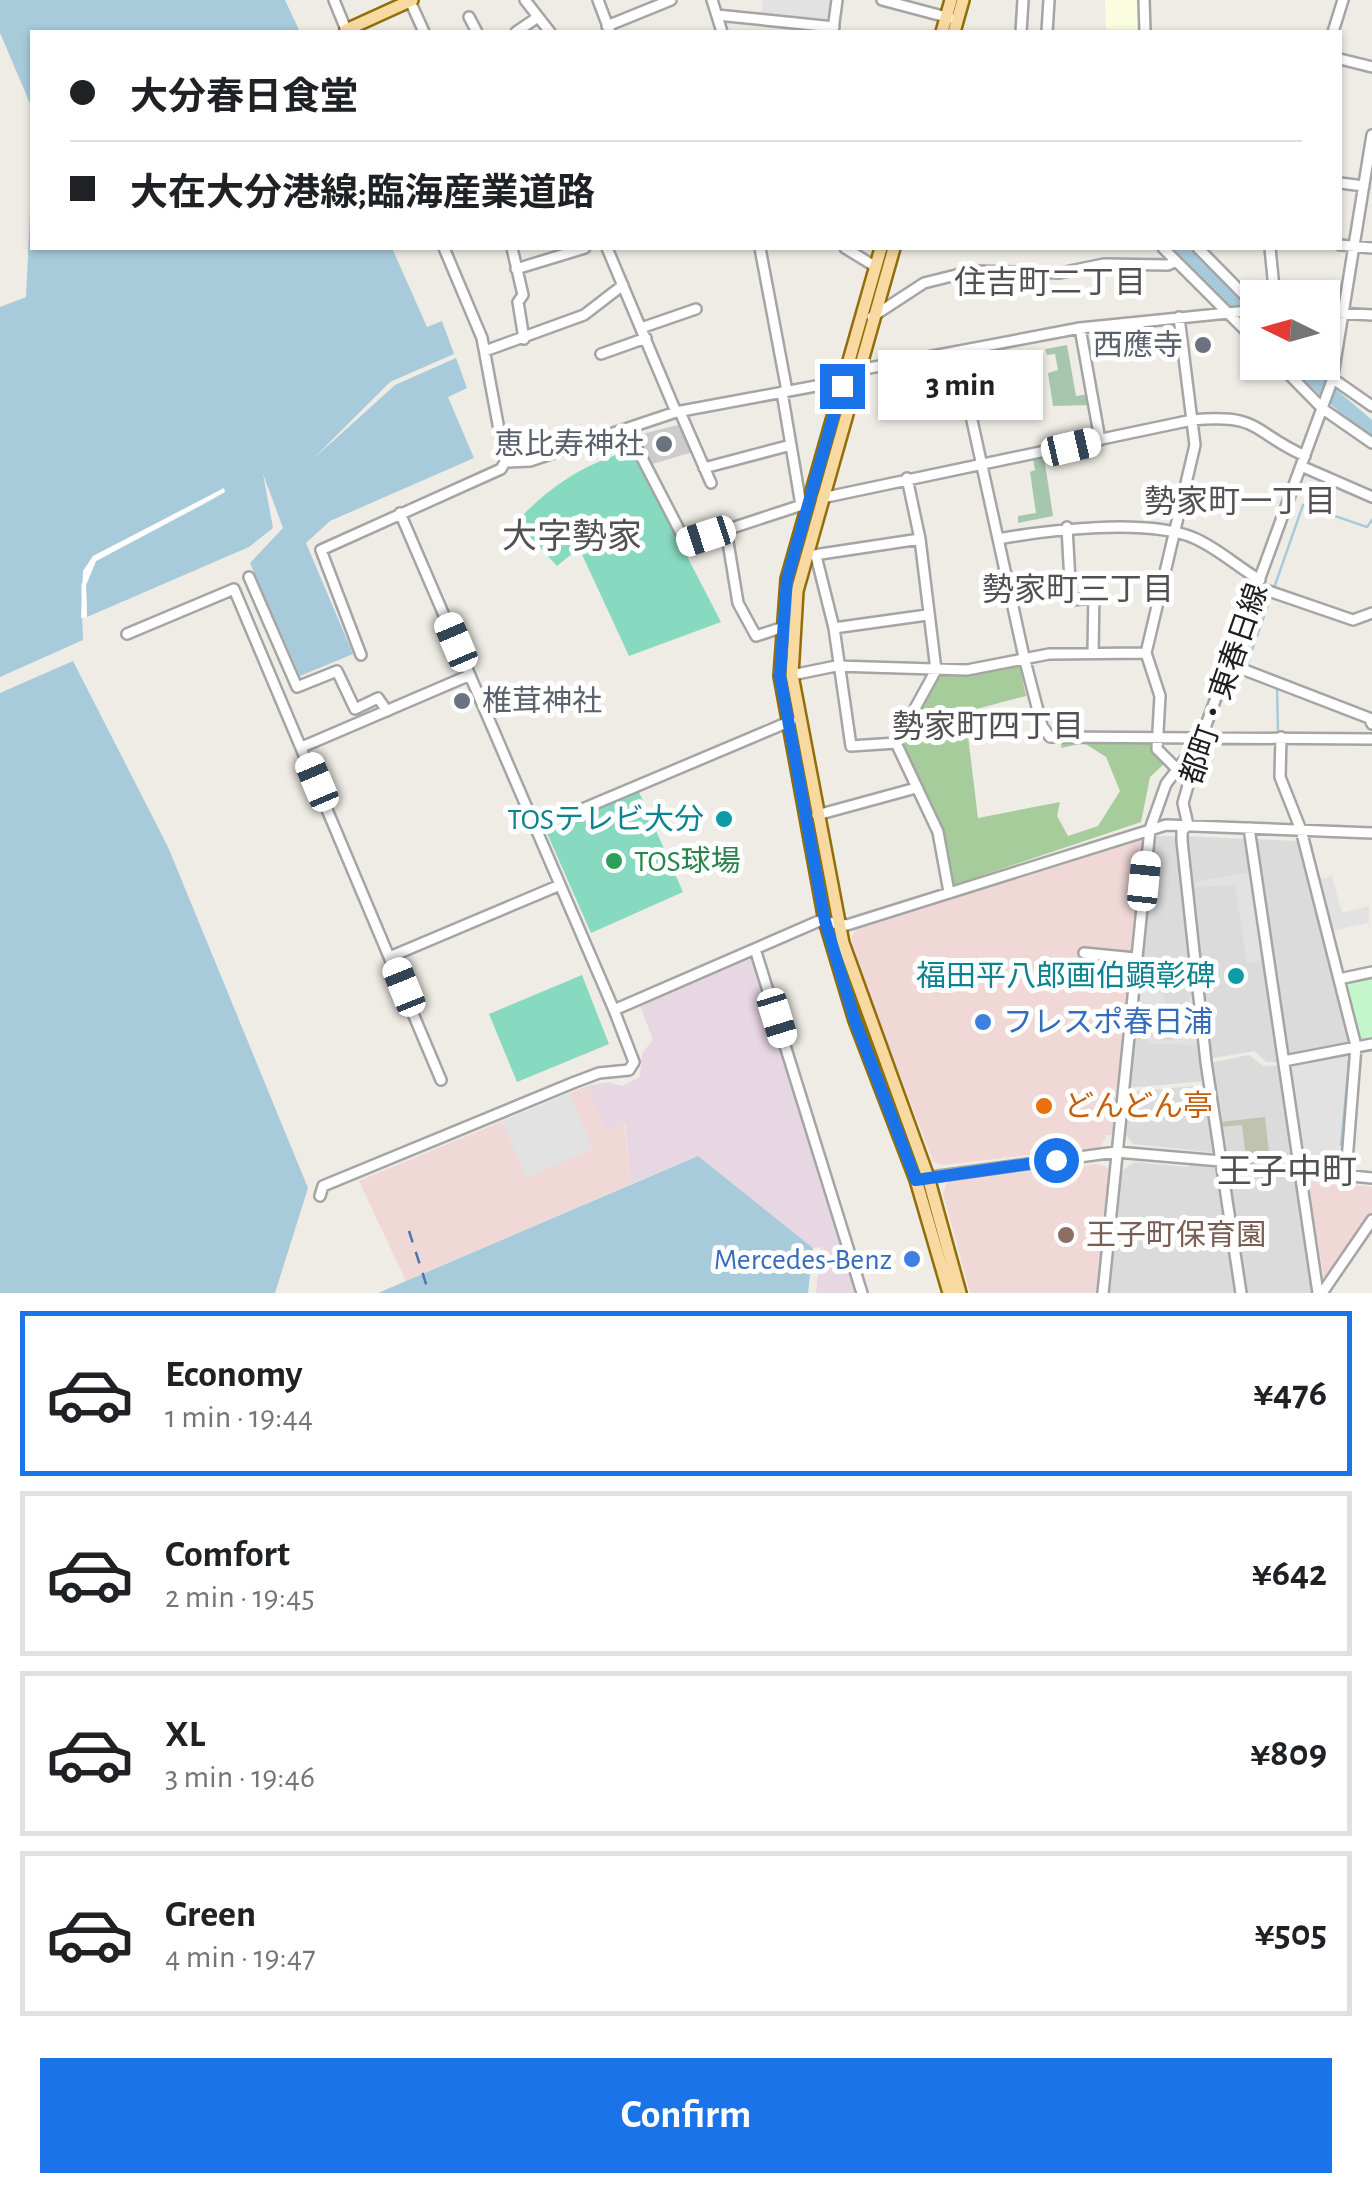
<!DOCTYPE html>
<html lang="en">
<head>
<meta charset="utf-8">
<style>
	body { margin:0; font-family:"Alegreya Sans","Noto Sans JP",sans-serif; background:#f6f6f6; color:#202124; height:100vh; display:flex; flex-direction:column; font-size:38px; white-space:nowrap }
	* { box-sizing:border-box; margin:0 }
	p { font-size:32px; color:#757577 }
	.icon { flex:none; width:55px; height:55px; fill:none; stroke:currentColor; stroke-width:2; stroke-linecap:round; stroke-linejoin:round }
	.map { position:relative; height:1293px; overflow:hidden }
	.details { display:flex; flex-direction:column; background:#fff; flex:1 }
	.details>* { flex:none }
	.hud { position:absolute; left:30px; top:30px; width:1312px; height:220px; border-radius:0px; box-shadow:0 2px 8px #0004; display:grid; align-content:center; height:220px; padding:0 40px; background:#fff }
	.needle { width:65px; rotate:275deg }
	.buttons { position:absolute; left:1240px; top:280px; display:grid; gap:20px }
	.buttons a { display:grid; place-items:center; width:100px; height:100px; border-radius:0px; background:#fff; box-shadow:0 2px 8px #0004; font-size:50px }
	.end { position:absolute; width:45px; height:45px; margin:-22px; border:12px solid #1a73e8; background:#fff; box-shadow:0 0 0 5px #fff }
	.from { border-radius:50% }
	.bubble { position:absolute; height:70px; border-radius:0px; background:#fff; box-shadow:0 2px 8px #0004; font-size:32px; font-weight:600; line-height:70px; text-align:center }
	.car { position:absolute; width:30px; height:60px; margin:-30px -15px; border-radius:12px; box-shadow:0 0 8px 2px #0007; background:linear-gradient(#fff 24%,#345 0 40%,#fff 0 76%,#345 0 86%,#fff 0) }
	.hud b { display:flex; align-items:center; gap:35px; height:95px; font-size:38px }
	.hud b+b { border-top:2px solid #e0e0e0 }
	.hud i { width:25px; height:25px; background:#202124 }
	ul { padding:18px 0 0; list-style:none }
	li { display:flex; align-items:center; gap:30px; height:165px; margin:0 20px 15px; padding:0 20px; border:5px solid #e0e0e0; border-radius:0px }
	li div { flex:1 }
	li b { display:block; font-size:38px }
	li em { font-style:normal; font-weight:600 }
	li.active { border-color:#1a73e8 }
	li>.icon { width:90px; height:90px; stroke-width:1.5 }
	.button { display:flex; gap:20px; margin-top:auto; padding:20px 40px }
	.button a { flex:1; height:115px; border-radius:0px; background:#1a73e8; color:#fff; font-size:40px; font-weight:600; line-height:115px; text-align:center }
	.map>svg:first-child { display:block }
	.residential { fill:#dcdbdb }
	.commercial { fill:#efd8d5 }
	.industrial { fill:#e7d7e3 }
	.education { fill:#fbfddf }
	.religious { fill:#ccc }
	.construction { fill:#c1c3b1 }
	.forest { fill:#a6cc9c }
	.cemetery { fill:#a7c6ae }
	.park { fill:#c4f6cc }
	.pitch { fill:#87dac0 }
	.parking { fill:#e2e2e2 }
	.water { fill:#a7cbda }
	.pier { fill:#fff }
	.lines { fill:none; stroke-linecap:round; stroke-linejoin:round }
	.stream { stroke:#a7cbda; stroke-width:2.5 }
	.ferry { stroke:#4f75a9; stroke-width:2.5; stroke-dasharray:12 10; stroke-linecap:butt }
	.minor-casing { stroke:#a5a5a5; stroke-width:14 }
	.major-casing { stroke:#916e08; stroke-width:16 }
	.minor { stroke:#fff; stroke-width:9 }
	.major { stroke:#f7d9a1; stroke-width:11 }
	.route { stroke:#1a73e8; stroke-width:12 }
	.worship-dot { fill:#6b7280; stroke:#fff; stroke-width:4 }
	.culture-dot { fill:#0f9aa8; stroke:#fff; stroke-width:4 }
	.leisure-dot { fill:#2e9e5b; stroke:#fff; stroke-width:4 }
	.shop-dot { fill:#3f7fe0; stroke:#fff; stroke-width:4 }
	.food-dot { fill:#e8710a; stroke:#fff; stroke-width:4 }
	.education-dot { fill:#8d6e63; stroke:#fff; stroke-width:4 }
	.labels { text-anchor:middle; stroke-width:10; stroke-linejoin:round; paint-order:stroke }
	.worship-label { font-size:30px; fill:#5b616d; stroke:#fff; text-anchor:end }
	.street-label { font-size:30px; fill:#1e1e1e; stroke:#fff }
	.culture-label { font-size:30px; fill:#0d838f; stroke:#fff; text-anchor:end }
	.leisure-label { font-size:30px; fill:#27864d; stroke:#fff; text-anchor:start }
	.shop-label { font-size:30px; fill:#366cbe; stroke:#fff; text-anchor:start }
	.food-label { font-size:30px; fill:#c56008; stroke:#fff; text-anchor:start }
	.education-label { font-size:30px; fill:#785e54; stroke:#fff; text-anchor:start }
	.neighbourhood-label { font-size:32px; fill:#515151; stroke:#fff }
	.quarter-label { font-size:35px; fill:#515151; stroke:#fff }
</style>
</head>
<body>
<div class="map">
<svg width="1372" height="1293" viewBox="0 0 1372 1293">
	<rect width="100%" height="100%" fill="#efece5"/>
	<!-- residential -->
	<path class="residential" d="M 1152,836 L 1180,836 L 1206,1081 L 1126,1088 Z
		M 1187,836 L 1247,839 L 1280,1062 L 1266,1062 L 1255,1051 L 1208,1059 Z
		M 1255,839 L 1300,841 L 1352,1044 L 1286,1057 Z
		M 1249,1055 L 1264,1066 L 1281,1065 L 1315,1293 L 1243,1293 L 1209,1063 Z
		M 1207,1085 L 1217,1153 L 1133,1144 L 1123,1132 L 1126,1092 Z
		M 1190,1160 L 1219,1162 L 1237,1293 L 1108,1293 L 1119,1173 L 1134,1162 L 1189,1167 Z"/>
	<!-- commercial -->
	<path class="commercial" d="M 1142,840 L 1113,1135 L 1107,1135 L 1100,1147 L 942,1165 L 933,1161 L 863,979 L 851,938 L 856,930 Z
		M 587,1086 L 607,1130 L 624,1122 L 631,1184 L 406,1281 L 359,1181 Z
		M 1097,1164 L 1110,1169 L 1099,1293 L 970,1293 L 943,1193 L 948,1181 Z
		M 1307,1180 L 1372,1187 L 1372,1212 L 1325,1284 Z"/>
	<!-- industrial -->
	<path class="industrial" d="M 748,957 L 755,961 L 857,1293 L 816,1293 L 821,1247 L 813,1248 L 698,1156 L 631,1184 L 625,1123 L 607,1131 L 587,1086 L 609,1082 L 622,1086 L 640,1077 L 642,1053 L 653,1040 L 639,1003 Z"/>
	<!-- education -->
	<path class="education" d="M 1105,0 L 1139,0 L 1139,32 L 1106,32 Z"/>
	<!-- religious -->
	<path class="religious" d="M 681,424 L 693,452 L 649,465 L 635,436 Z"/>
	<!-- construction -->
	<path class="construction" d="M 1265,1117 L 1271,1170 L 1227,1176 L 1225,1154 L 1249,1150 L 1245,1150 L 1242,1125 L 1220,1127 L 1220,1122 Z"/>
	<!-- forest -->
	<path class="forest" d="M 1019,663 L 1026,696 L 965,712 L 978,818 L 1060,802 L 1057,816 L 1068,836 L 1098,826 L 1120,791 L 1106,757 L 1084,743 L 1061,748 L 1062,739 L 1150,741 L 1163,765 L 1150,777 L 1141,822 L 950,886 L 941,832 L 899,743 L 937,673 Z"/>
	<!-- cemetery -->
	<path class="cemetery" d="M 1067,345 L 1076,396 L 1090,394 L 1092,405 L 1053,406 L 1048,373 L 1058,370 L 1055,354 L 1047,355 L 1045,349 Z
		M 1044,457 L 1053,516 L 1018,523 L 1018,516 L 1036,513 L 1030,472 L 1035,470 L 1033,460 Z"/>
	<!-- park -->
	<path class="park" d="M 1372,976 L 1372,1040 L 1359,1042 L 1344,981 Z"/>
	<!-- pitch -->
	<path class="pitch" d="M 632,450 L 721,622 L 629,656 L 579,548 L 557,566 L 516,522 C 550,486 585,463 632,450 Z
		M 639,792 L 683,892 L 591,933 L 546,831 Z
		M 582,975 L 609,1044 L 517,1082 L 489,1014 Z"/>
	<!-- parking -->
	<path class="parking" d="M 763,0 L 835,0 L 832,25 L 760,17 Z
		M 1250,872 L 1263,960 L 1247,964 L 1235,885 L 1195,887 L 1195,882 Z
		M 1332,876 L 1342,913 L 1369,906 L 1369,923 L 1331,931 L 1318,880 Z
		M 1137,988 L 1160,988 L 1167,1005 L 1188,1006 L 1189,996 L 1196,996 L 1198,1013 L 1174,1014 L 1174,1023 L 1160,1023 L 1160,1040 L 1181,1040 L 1182,1026 L 1200,1026 L 1202,1045 L 1148,1044 L 1149,1006 L 1136,1005 Z
		M 1352,1052 L 1343,1165 L 1304,1163 L 1288,1064 Z
		M 569,1093 L 593,1149 L 526,1178 L 502,1122 Z"/>
	<!-- water -->
	<path class="water" d="M 0,0 L 285,0 L 300,32 L 32,32 L 32,108 L 0,33 Z
		M 32,171 L 32,248 L 392,248 L 427,327 L 442,321 L 454,354 L 390,382 L 312,460 L 395,385 L 456,358 L 467,388 L 448,397 L 474,458 L 330,521 L 306,543 L 353,654 L 300,676 L 250,563 L 283,528 L 263,474 L 273,528 L 249,547 L 87,617 L 86,585 L 96,561 L 225,493 L 93,556 L 81,585 L 83,640 L 0,677 L 0,307 L 26,297 Z
		M 1169,248 L 1193,248 L 1257,315 L 1257,337 Z
		M 1283,363 L 1305,363 L 1372,420 L 1372,440 Z
		M 73,661 L 168,847 L 308,1188 L 275,1293 L 0,1293 L 0,693 Z
		M 698,1156 L 813,1248 L 808,1293 L 378,1293 Z"/>
	<!-- pier -->
	<path class="pier" d="M 224,488 L 225,492 L 96,561 L 86,585 L 87,617 L 81,618 L 83,571 L 93,556 Z"/>
	<g class="lines">
		<!-- stream -->
		<path class="stream" d="M 1274,588 L 1303,505 L 1367,527 L 1372,520
			M 1255,670 L 1247,664 L 1271,596
			M 1277,687 L 1278,733
			M 1281,790 L 1290,817
			M 1299,842 L 1350,1044
			M 1341,1145 L 1350,1052"/>
		<!-- ferry -->
		<path class="ferry" d="M 409,1231 L 429,1293"/>
		<defs>
			<path id="minor" d="M 334,0 L 347,32
				M 525,0 L 550,32
				M 598,0 L 610,32
				M 712,0 L 722,32
				M 882,0 L 950,18
				M 1144,0 L 1145,32
				M 410,1 L 424,32
				M 717,15 L 834,27
				M 469,17 L 477,32
				M 607,26 L 671,0
				M 833,30 L 837,0
				M 516,32 L 538,17
				M 1021,32 L 1023,0
				M 1047,32 L 1049,0
				M 1333,32 L 1343,0
				M 1340,59 L 1372,67
				M 1340,183 L 1364,186
				M 1340,245 L 1372,248
				M 444,248 L 482,338 L 505,462
				M 512,248 L 523,295 L 518,302 L 524,339
				M 607,248 L 676,412
				M 760,248 L 787,391
				M 845,248 L 876,267
				M 1163,248 L 1258,343
				M 1198,248 L 1258,309
				M 1270,248 L 1275,298
				M 516,269 L 585,248
				M 1322,312 L 1372,315
				M 872,317 L 924,283 L 972,271 L 1060,273 L 1104,264 L 1168,265 L 1176,261
				M 641,328 L 696,309
				M 1080,328 L 1100,440
				M 485,351 L 584,315 L 623,285
				M 957,352 L 1024,657 L 1042,726 L 1050,737 L 1372,739
				M 601,354 L 646,338
				M 1277,362 L 1323,409 L 1372,443
				M 1309,362 L 1372,406
				M 782,392 L 801,505
				M 680,412 L 711,483
				M 628,431 L 686,543 L 808,503
				M 1301,466 L 1372,497
				M 704,468 L 791,445
				M 907,478 L 920,539 L 936,670 L 896,743 L 938,832 L 949,892
				M 822,498 L 1192,420 C 1261,414 1249,430 1305,456
				M 400,513 L 614,1010 L 819,921 L 847,925 L 1166,825 L 1372,833
				M 1067,527 L 1071,600 L 1084,599 L 1094,590 L 1093,653
				M 726,530 L 738,603 L 756,636 L 790,625
				M 998,539 C 1048,530 1146,518 1194,538 C 1216,547 1239,568 1260,580
				M 814,555 L 920,539
				M 816,556 L 834,628 L 851,746 L 896,743
				M 249,577 L 297,687 L 337,671 L 355,709 L 378,698 L 387,711
				M 1257,587 L 1353,620 L 1372,613
				M 834,628 L 927,615
				M 127,634 L 234,589 L 441,1080
				M 361,655 L 321,550 L 501,469 L 505,462 L 530,461 L 676,412 L 843,381 L 864,369 L 1080,328 L 1258,310
				M 1229,664 L 1369,718 L 1372,724
				M 792,675 L 836,666 L 967,670 L 1049,654 L 1146,653
				M 1281,737 L 1280,777 L 1301,830 L 1356,1046 L 1346,1174
				M 302,747 L 470,675
				M 1177,769 L 1157,749 L 1160,696 L 1146,653 L 1195,445 L 1179,317
				M 817,815 L 916,788
				M 1249,828 L 1318,1293
				M 535,829 L 791,721
				M 755,949 L 862,1293
				M 1084,953 L 1135,958
				M 392,956 L 560,885
				M 1339,979 L 1372,972
				M 1284,1061 L 1372,1044
				M 1301,1171 L 1372,1178
				M 924,1178 L 1116,1152 L 1221,1161
				M 320,1196 L 323,1186 L 575,1082 L 599,1073 L 629,1070 L 634,1062 L 614,1010
				M 1103,1293 L 1150,829 L 1166,784 L 1198,742
				M 1241,1293 L 1206,1062 L 1182,841 L 1182,831 L 1188,825 L 1183,803 L 1202,736 L 1332,381 L 1372,135
				M 1322,1293 L 1372,1220"/>
			<path id="major" d="M 346,30 L 412,0
				M 942,32 L 951,0
				M 954,32 L 963,0
				M 881,248 L 787,579 L 780,676 L 825,921 L 855,1021 L 916,1180 L 949,1293
				M 894,248 L 797,591 L 792,675 L 843,943 L 928,1177 L 960,1293"/>
		</defs>
		<!-- minor casing -->
		<use href="#minor" class="minor-casing"/>
		<!-- major casing -->
		<use href="#major" class="major-casing"/>
		<!-- minor -->
		<use href="#minor" class="minor"/>
		<!-- major -->
		<use href="#major" class="major"/>
	</g>
	<g class="lines">
		<!-- route -->
		<path class="route" d="M 842,386 L 787,579 L 780,676 L 825,921 L 855,1021 L 916,1180 L 1056,1160"/>
	</g>
	<!-- markers -->
	<g class="worship-dot">
		<circle cx="1203" cy="345" r="10"/>
		<circle cx="664" cy="444" r="10"/>
		<circle cx="462" cy="701" r="10"/>
	</g>
	<g class="culture-dot">
		<circle cx="724" cy="819" r="10"/>
		<circle cx="1236" cy="976" r="10"/>
	</g>
	<circle class="leisure-dot" cx="614" cy="861" r="10"/>
	<g class="shop-dot">
		<circle cx="983" cy="1022" r="10"/>
		<circle cx="912" cy="1259" r="10"/>
	</g>
	<circle class="food-dot" cx="1044" cy="1106" r="10"/>
	<circle class="education-dot" cx="1066" cy="1235" r="10"/>
	<g class="labels">
		<!-- worship labels -->
		<g class="worship-label">
			<text x="1183" y="355">西應寺</text>
			<text x="644" y="454">恵比寿神社</text>
			<text x="482" y="711" text-anchor="start">椎茸神社</text>
		</g>
		<!-- street labels -->
		<g class="street-label">
			<text transform="translate(1224 684) rotate(-71)" y="10">都町・東春日線</text>
		</g>
		<!-- culture labels -->
		<g class="culture-label">
			<text x="704" y="829">TOSテレビ大分</text>
			<text x="1216" y="986">福田平八郎画伯顕彰碑</text>
		</g>
		<!-- leisure labels -->
		<g class="leisure-label">
			<text x="634" y="871">TOS球場</text>
		</g>
		<!-- shop labels -->
		<g class="shop-label">
			<text x="1003" y="1032">フレスポ春日浦</text>
			<text x="892" y="1269" text-anchor="end">Mercedes-Benz</text>
		</g>
		<!-- food labels -->
		<g class="food-label">
			<text x="1064" y="1116">どんどん亭</text>
		</g>
		<!-- education labels -->
		<g class="education-label">
			<text x="1086" y="1245">王子町保育園</text>
		</g>
		<!-- neighbourhood labels -->
		<g class="neighbourhood-label">
			<text x="1050" y="293">住吉町二丁目</text>
			<text x="1240" y="512">勢家町一丁目</text>
			<text x="1078" y="600">勢家町三丁目</text>
			<text x="988" y="737">勢家町四丁目</text>
		</g>
		<!-- quarter labels -->
		<g class="quarter-label">
			<text x="572" y="548">大字勢家</text>
			<text x="1287" y="1183">王子中町</text>
		</g>
	</g>
</svg>
<div class="buttons">
<a><svg class="needle" viewBox="-14 -14 28 28"><path d="M0-13l5 13h-10z" fill="#e53935"/><path d="M0 13l5-13h-10z" fill="#757577"/></svg></a>
</div>
<i class="end from" style="left:1056px;top:1160px"></i>
<i class="end" style="left:842px;top:386px"></i>
<div class="bubble" style="left:878px;top:350px;width:165px">3 min</div>
<i class="car" style="left:1071px;top:447px;rotate:77deg"></i>
<i class="car" style="left:706px;top:536px;rotate:252deg"></i>
<i class="car" style="left:456px;top:642px;rotate:337deg"></i>
<i class="car" style="left:317px;top:782px;rotate:337deg"></i>
<i class="car" style="left:1144px;top:881px;rotate:6deg"></i>
<i class="car" style="left:404px;top:987px;rotate:338deg"></i>
<i class="car" style="left:777px;top:1018px;rotate:163deg"></i>
<div class="hud">
<b><i class="from"></i>大分春日食堂</b>
<b><i></i>大在大分港線;臨海産業道路</b>
</div>
</div>
<section class="details">
<ul>
<li class="active"><svg class="icon" aria-label="car" viewBox="0 0 24 24"><path d="M5 17H2v-5l4-1 3-4h7l3 4 3 1v5h-3M9 17h6M6 11h13"/><circle cx="7" cy="17" r="2"/><circle cx="17" cy="17" r="2"/></svg><div><b>Economy</b><p>1 min · 19:44</p></div><em>¥476</em></li>
<li><svg class="icon" aria-label="car" viewBox="0 0 24 24"><path d="M5 17H2v-5l4-1 3-4h7l3 4 3 1v5h-3M9 17h6M6 11h13"/><circle cx="7" cy="17" r="2"/><circle cx="17" cy="17" r="2"/></svg><div><b>Comfort</b><p>2 min · 19:45</p></div><em>¥642</em></li>
<li><svg class="icon" aria-label="car" viewBox="0 0 24 24"><path d="M5 17H2v-5l4-1 3-4h7l3 4 3 1v5h-3M9 17h6M6 11h13"/><circle cx="7" cy="17" r="2"/><circle cx="17" cy="17" r="2"/></svg><div><b>XL</b><p>3 min · 19:46</p></div><em>¥809</em></li>
<li><svg class="icon" aria-label="car" viewBox="0 0 24 24"><path d="M5 17H2v-5l4-1 3-4h7l3 4 3 1v5h-3M9 17h6M6 11h13"/><circle cx="7" cy="17" r="2"/><circle cx="17" cy="17" r="2"/></svg><div><b>Green</b><p>4 min · 19:47</p></div><em>¥505</em></li>
</ul>
<div class="button"><a>Confirm</a></div>
</section>
</body>
</html>
